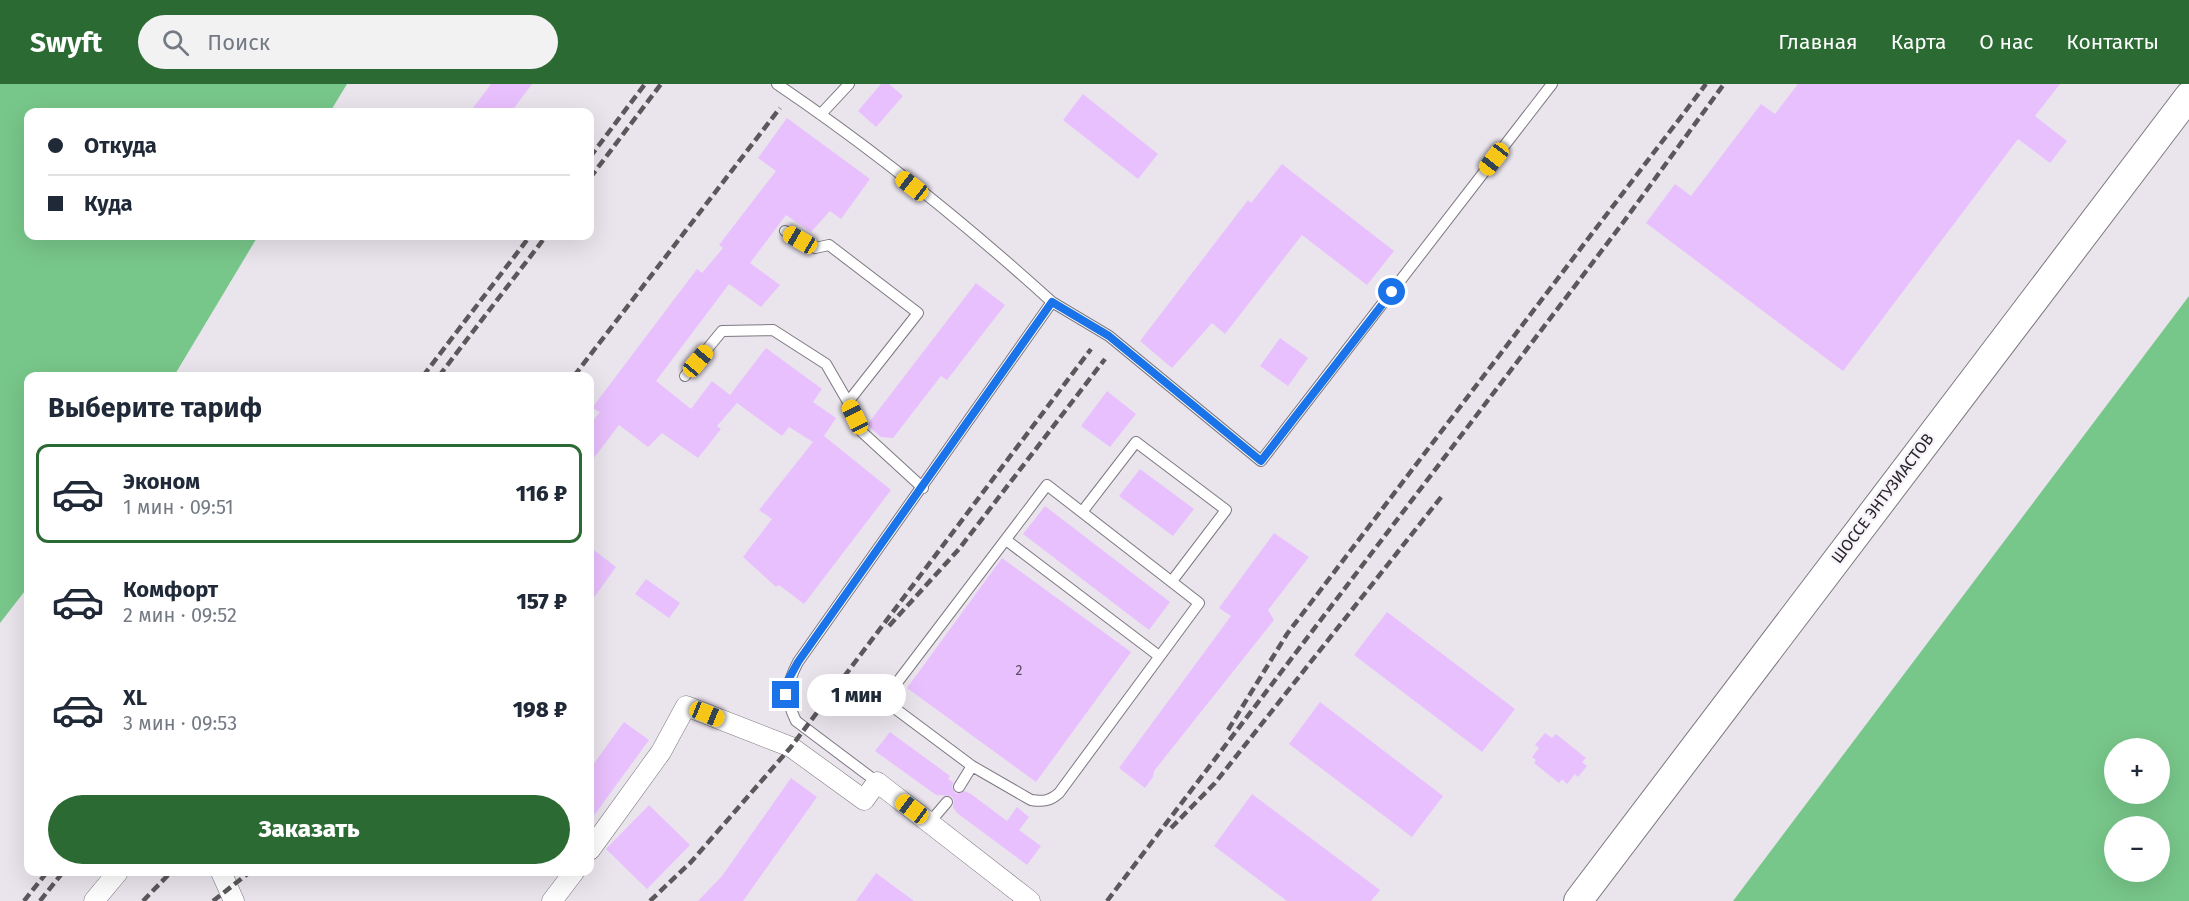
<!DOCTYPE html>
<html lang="ru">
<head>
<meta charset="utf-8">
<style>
	body { margin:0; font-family:"Fira Sans",sans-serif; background:#f2f2f3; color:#1f2937; height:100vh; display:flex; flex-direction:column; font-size:22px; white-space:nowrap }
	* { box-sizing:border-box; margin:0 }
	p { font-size:20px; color:#747a83 }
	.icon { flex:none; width:33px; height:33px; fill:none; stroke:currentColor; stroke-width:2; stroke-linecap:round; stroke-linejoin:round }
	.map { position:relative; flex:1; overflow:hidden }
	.side { position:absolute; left:24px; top:288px; width:570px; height:504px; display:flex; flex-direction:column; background:#fff; border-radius:12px; box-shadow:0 6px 24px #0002 }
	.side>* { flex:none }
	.guide { position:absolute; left:24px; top:24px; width:570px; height:132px; border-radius:12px; box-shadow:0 6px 24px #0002; display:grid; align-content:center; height:132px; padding:0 24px; background:#fff }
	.controls { position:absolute; left:2104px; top:654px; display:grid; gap:12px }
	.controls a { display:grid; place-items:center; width:66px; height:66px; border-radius:50%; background:#fff; box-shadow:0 6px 24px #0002; font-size:30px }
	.end { position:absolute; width:27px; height:27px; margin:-14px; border:8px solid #1a73e8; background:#fff; box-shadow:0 0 0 3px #fff }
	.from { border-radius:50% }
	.bubble { position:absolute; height:42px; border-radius:21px; background:#fff; box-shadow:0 6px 24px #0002; font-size:20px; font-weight:800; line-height:42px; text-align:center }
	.car { position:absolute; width:18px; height:36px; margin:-18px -9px; border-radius:8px; box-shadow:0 0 4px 2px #0007; background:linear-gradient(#f5c518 24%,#345 0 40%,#f5c518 0 76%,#345 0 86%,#f5c518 0) }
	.guide b { display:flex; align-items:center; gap:21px; height:57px; font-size:22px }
	.guide b+b { border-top:2px solid #e0e1e3 }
	.guide i { width:15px; height:15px; background:#1f2937 }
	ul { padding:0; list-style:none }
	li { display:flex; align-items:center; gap:18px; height:99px; margin:0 12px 9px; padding:0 12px; border:3px solid transparent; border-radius:12px }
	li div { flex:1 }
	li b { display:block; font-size:22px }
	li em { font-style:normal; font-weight:800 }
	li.selected { border-color:#2b6a33 }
	li>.icon { width:54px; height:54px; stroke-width:1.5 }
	h2 { padding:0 24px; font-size:27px; line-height:72px }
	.primary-button { display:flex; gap:12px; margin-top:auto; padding:12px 24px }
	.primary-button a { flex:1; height:69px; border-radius:36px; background:#2b6a33; color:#fff; font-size:24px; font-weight:800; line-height:69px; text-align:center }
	header { display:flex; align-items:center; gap:36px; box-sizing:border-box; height:84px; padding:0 30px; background:#2b6a33; color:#fff }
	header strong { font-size:28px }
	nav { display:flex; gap:33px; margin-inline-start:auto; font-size:21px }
	.search { width:420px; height:54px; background:#f2f2f3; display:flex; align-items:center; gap:15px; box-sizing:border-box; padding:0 21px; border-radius:33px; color:#747a83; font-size:22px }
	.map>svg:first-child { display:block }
	.forest { fill:#78c78a; fill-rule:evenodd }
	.building { fill:#e9c0fe }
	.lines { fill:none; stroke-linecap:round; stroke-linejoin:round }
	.lane-casing { stroke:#7d7880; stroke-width:12 }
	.street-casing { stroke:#7d7880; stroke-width:21 }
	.secondary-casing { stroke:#7d7880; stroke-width:30 }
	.lane { stroke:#fff; stroke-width:10 }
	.street { stroke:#fff; stroke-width:20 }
	.secondary { stroke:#fff; stroke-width:28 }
	.rail { stroke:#5b585c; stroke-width:4.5; stroke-dasharray:9 4.5; stroke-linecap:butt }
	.route { stroke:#1a73e8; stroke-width:8 }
	.labels { text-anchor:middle; stroke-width:4.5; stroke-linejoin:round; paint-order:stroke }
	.number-label { font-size:14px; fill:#574b5d }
	.street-label { font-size:16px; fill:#262427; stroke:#f7f2fa }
</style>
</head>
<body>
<header>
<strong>Swyft</strong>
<div class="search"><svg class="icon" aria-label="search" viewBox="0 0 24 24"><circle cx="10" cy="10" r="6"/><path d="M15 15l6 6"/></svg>Поиск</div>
<nav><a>Главная</a><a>Карта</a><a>О нас</a><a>Контакты</a></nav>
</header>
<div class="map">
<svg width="2189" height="817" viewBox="0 0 2189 817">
	<rect width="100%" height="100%" fill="#eae4ed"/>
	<!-- forest -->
	<path class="forest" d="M 0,0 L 347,0 L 330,28 L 28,28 L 28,152 L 258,152 L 174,292 L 28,292 L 28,503 L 0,539 Z
		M 2189,212 L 2189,817 L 1733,817 ZM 2115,664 L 2160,664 L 2160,710 L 2115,710 ZM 2115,742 L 2160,742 L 2160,788 L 2115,788 Z"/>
	<!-- building -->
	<path class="building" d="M 491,0 L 532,0 L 511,28 L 470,28 Z
		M 881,0 L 889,0 L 903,12 L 876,43 L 858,27 Z
		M 1798,0 L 2060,0 L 2035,32 L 2067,57 L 2050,79 L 2018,55 L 1843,287 L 1646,139 L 1675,100 L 1691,112 L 1761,20 L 1775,30 Z
		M 1083,10 L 1158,70 L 1138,95 L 1063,36 Z
		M 787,34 L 870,95 L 841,135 L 830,127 L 811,148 L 786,131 L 750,179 L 780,201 L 761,223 L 729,200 L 656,297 L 691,325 L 712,297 L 730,311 L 766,264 L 822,305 L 813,318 L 836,334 L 824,352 L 891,406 L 804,520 L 779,501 L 776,503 L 743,473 L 772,435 L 759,426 L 813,358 L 789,343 L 782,352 L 737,319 L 717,342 L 721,345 L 698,374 L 662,349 L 648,363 L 619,341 L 590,379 L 590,341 L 600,328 L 592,324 L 697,185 L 702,189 L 723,164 L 719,161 L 776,87 L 758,74 Z
		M 1282,80 L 1394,167 L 1367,201 L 1302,151 L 1225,250 L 1212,239 L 1172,284 L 1140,257 L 1248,116 L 1251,119 Z
		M 976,199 L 1005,221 L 947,296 L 941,292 L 893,354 L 881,353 L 867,341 Z
		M 1280,254 L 1308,274 L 1288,302 L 1260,282 Z
		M 1107,307 L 1136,330 L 1110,363 L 1081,342 Z
		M 1140,385 L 1194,425 L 1173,452 L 1119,412 Z
		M 1045,422 L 1170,518 L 1149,546 L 1023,450 Z
		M 1274,449 L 1309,473 L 1268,526 L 1274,536 L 1154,687 L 1153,693 L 1145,704 L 1119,684 L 1231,532 L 1219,524 Z
		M 590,463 L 616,483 L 590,519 Z
		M 1002,474 L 1131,568 L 1036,698 L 907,604 Z
		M 646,495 L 680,519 L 669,534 L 635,510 Z
		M 1387,528 L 1515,625 L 1482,668 L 1354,571 Z
		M 1320,618 L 1443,712 L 1412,753 L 1289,660 Z
		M 624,638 L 649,656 L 590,737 L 590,685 Z
		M 890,648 L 950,692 L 948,695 L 953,698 L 952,703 L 956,710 L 965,707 L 971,710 L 1007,737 L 1017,723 L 1029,733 L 1019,746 L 1041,762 L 1027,781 L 957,729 L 953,723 L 954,716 L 951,712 L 936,711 L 875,667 Z
		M 1545,649 L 1552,654 L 1556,650 L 1586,674 L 1582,678 L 1587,682 L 1578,693 L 1575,690 L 1567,700 L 1562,695 L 1559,699 L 1534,679 L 1536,676 L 1532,673 L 1539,664 L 1535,661 Z
		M 791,694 L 817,713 L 743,817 L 698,817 L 722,792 Z
		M 1252,710 L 1380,806 L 1371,817 L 1287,817 L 1214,762 Z
		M 649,721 L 690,761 L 647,805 L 606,765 Z
		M 876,789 L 914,817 L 856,817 Z"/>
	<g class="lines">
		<defs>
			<path id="lane" d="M 777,0 C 873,65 966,140 1052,218 L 798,578 C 786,601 784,613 796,637 L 877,698
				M 821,30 L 849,0
				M 785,147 L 815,164 L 829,161 L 918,229 L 848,318 L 862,348 L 923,404
				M 1052,218 L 1109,252 L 1261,377 L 1552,0
				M 685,292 L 722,247 L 773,246 L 826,280 L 848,318
				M 1047,401 L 1199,519 L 1059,709 C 1050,717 1043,718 1031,716 L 972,682 L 893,623 L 893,604 Z
				M 1082,428 L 1136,358 L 1226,426 L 1172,497
				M 1006,456 L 1159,572
				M 959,703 L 972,682
				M 930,738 L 947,718"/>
			<path id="street" d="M 590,766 L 661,668 L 686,622 L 791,663 L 864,716 L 877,698 L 1030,817
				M 221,788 L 234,817
				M 94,817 L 118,788
				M 552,817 L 574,788"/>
			<path id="secondary" d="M 1578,817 L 2189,12"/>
		</defs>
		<!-- lane casing -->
		<use href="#lane" class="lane-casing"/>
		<!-- street casing -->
		<use href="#street" class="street-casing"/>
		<!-- secondary casing -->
		<use href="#secondary" class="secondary-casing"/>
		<!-- lane -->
		<use href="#lane" class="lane"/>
		<!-- street -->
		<use href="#street" class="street"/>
		<!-- secondary -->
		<use href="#secondary" class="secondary"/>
		<!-- rail -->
		<path class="rail" d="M 590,73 L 645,0
			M 590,94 L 661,0
			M 423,292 L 530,152
			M 439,292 L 546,152
			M 574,292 L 780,24
			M 889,542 L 959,465 L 1105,275
			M 1228,646 L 1287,550 L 1706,0
			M 1171,744 L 1215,699 L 1442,412
			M 24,817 L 47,788
			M 40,817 L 63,788
			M 143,817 L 171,788
			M 213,817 L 250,788
			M 650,817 L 691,778 L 791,663 L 1091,265
			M 1107,817 L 1622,140 L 1724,0"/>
	</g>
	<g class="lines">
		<!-- route -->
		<path class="route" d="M 786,611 L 787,598 L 798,578 L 1052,218 L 1109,252 L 1261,377 L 1392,208"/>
	</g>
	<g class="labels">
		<!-- number labels -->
		<g class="number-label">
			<text x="1019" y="591">2</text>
		</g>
		<!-- street labels -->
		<g class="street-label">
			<text transform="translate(1882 414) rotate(-53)" y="6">ШОССЕ ЭНТУЗИАСТОВ</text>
		</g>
	</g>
</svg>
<div class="controls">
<a>+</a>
<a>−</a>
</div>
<i class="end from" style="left:1392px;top:208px"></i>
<i class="end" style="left:786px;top:611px"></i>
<div class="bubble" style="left:807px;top:590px;width:99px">1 мин</div>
<i class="car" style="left:1494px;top:75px;rotate:218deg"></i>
<i class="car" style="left:912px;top:102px;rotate:308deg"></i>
<i class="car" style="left:800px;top:156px;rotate:300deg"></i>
<i class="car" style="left:698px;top:277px;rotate:40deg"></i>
<i class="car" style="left:855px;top:333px;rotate:334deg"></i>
<i class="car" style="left:707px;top:630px;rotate:112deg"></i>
<i class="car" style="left:912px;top:725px;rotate:307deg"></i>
<div class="guide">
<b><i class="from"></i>Откуда</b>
<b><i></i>Куда</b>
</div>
<section class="side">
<h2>Выберите тариф</h2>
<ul>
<li class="selected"><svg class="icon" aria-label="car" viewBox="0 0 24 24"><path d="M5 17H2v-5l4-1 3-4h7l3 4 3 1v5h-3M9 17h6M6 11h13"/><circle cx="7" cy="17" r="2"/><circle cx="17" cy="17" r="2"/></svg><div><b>Эконом</b><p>1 мин · 09:51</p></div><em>116 ₽</em></li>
<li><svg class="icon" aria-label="car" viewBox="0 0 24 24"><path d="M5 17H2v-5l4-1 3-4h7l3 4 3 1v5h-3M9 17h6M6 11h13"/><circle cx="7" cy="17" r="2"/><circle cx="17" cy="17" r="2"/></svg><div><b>Комфорт</b><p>2 мин · 09:52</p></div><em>157 ₽</em></li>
<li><svg class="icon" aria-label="car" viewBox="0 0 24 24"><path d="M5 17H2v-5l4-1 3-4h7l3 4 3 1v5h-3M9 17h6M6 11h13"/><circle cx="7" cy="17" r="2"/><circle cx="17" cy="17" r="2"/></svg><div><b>XL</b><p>3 мин · 09:53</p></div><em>198 ₽</em></li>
</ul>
<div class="primary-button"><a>Заказать</a></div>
</section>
</div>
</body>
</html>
